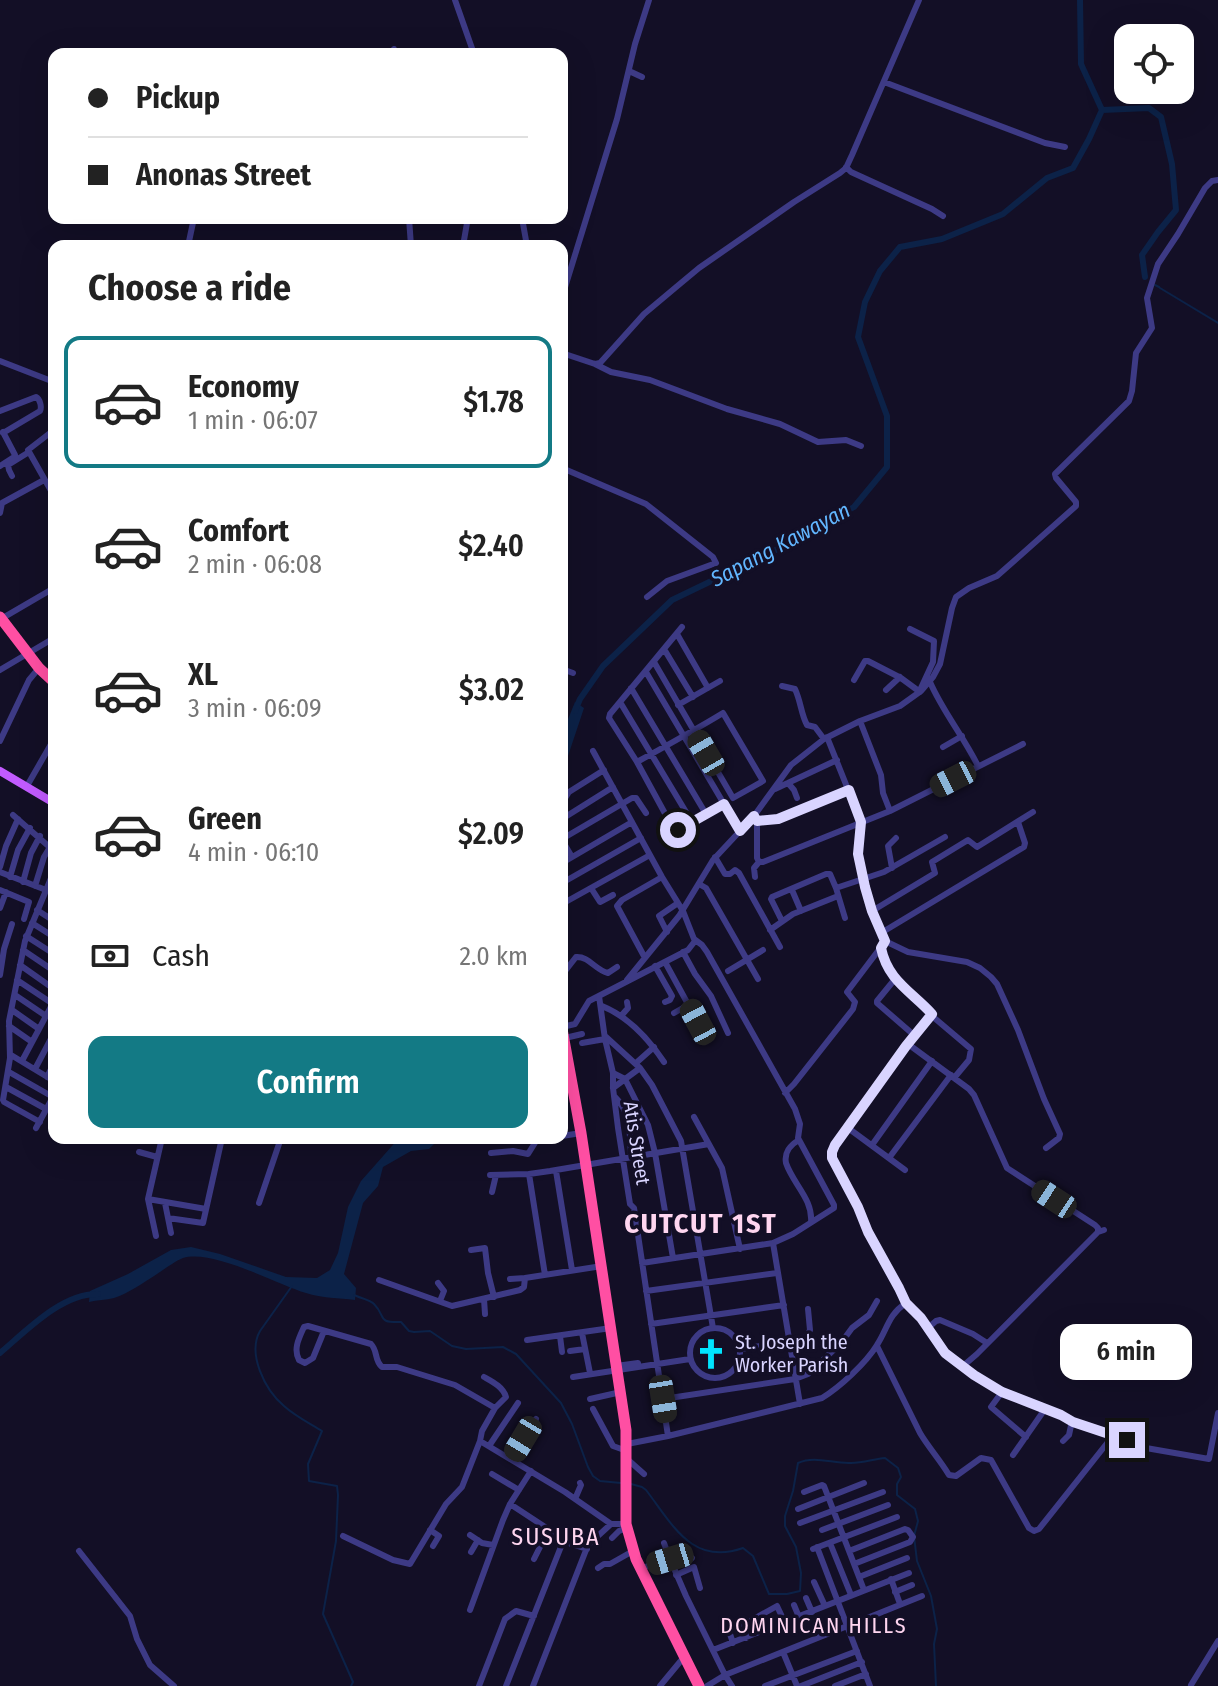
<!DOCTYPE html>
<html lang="en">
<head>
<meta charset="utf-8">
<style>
	body { margin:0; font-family:"Fira Sans Condensed",sans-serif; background:#f6f6f6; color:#222; height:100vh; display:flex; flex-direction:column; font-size:30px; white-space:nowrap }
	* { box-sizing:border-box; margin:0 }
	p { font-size:26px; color:#767676 }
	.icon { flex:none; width:44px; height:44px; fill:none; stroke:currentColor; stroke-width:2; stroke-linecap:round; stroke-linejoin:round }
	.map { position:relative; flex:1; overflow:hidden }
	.sheet { position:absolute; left:48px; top:240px; width:520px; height:904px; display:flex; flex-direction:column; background:#fff; border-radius:16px; box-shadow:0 8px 32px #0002 }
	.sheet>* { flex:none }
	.hud { position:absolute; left:48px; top:48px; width:520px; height:176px; border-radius:16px; box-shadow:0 8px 32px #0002; display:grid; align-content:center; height:176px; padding:0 40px; background:#fff }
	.fabs { position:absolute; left:1114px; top:24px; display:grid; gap:16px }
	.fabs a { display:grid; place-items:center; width:80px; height:80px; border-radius:16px; background:#fff; box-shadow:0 8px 32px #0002; font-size:40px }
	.end { position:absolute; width:36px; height:36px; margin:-18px; border:10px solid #d9d4ff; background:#111; box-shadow:0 0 0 4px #111 }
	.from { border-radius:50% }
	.bubble { position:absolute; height:56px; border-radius:16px; background:#fff; box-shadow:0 8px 32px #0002; font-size:26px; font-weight:600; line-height:56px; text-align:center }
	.car { position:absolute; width:24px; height:48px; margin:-24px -12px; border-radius:10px; box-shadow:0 0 6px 2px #0007; background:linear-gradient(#222 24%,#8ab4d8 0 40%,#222 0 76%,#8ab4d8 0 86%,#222 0) }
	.hud b { display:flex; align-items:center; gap:28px; height:76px; font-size:30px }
	.hud b+b { border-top:2px solid #e0e0e0 }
	.hud i { width:20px; height:20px; background:#222 }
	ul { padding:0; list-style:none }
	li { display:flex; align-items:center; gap:24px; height:132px; margin:0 16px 12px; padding:0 24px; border:4px solid transparent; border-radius:16px }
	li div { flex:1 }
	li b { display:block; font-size:30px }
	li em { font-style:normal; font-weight:600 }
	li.active { border-color:#137a85 }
	li>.icon { width:72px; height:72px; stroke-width:1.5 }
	h2 { padding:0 40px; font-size:36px; line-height:96px }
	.pay { display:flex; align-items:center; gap:20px; height:88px; padding:0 40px; font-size:30px }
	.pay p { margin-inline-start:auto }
	.button { display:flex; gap:16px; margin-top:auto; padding:16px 40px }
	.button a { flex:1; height:92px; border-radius:16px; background:#137a85; color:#fff; font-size:32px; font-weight:600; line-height:92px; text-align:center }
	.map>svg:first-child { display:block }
	.water { fill:#0c2248 }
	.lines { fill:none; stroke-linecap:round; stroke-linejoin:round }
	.stream { stroke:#0c2248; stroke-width:2 }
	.river { stroke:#0c2248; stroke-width:6 }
	.minor { stroke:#3d3a85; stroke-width:6 }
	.major { stroke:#c25bff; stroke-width:8 }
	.highway { stroke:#ff4fa3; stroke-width:11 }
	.route { stroke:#d9d4ff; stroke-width:10 }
	.labels { text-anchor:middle; stroke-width:7; stroke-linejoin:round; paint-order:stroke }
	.street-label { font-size:20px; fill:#d9d4ff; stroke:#130f26 }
	.poi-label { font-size:20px; fill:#d9d4ff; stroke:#130f26; text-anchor:start }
	.water-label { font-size:22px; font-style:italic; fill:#62b6ff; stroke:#130f26 }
	.neighbourhood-label { font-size:22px; letter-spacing:2px; fill:#ffd6f0; stroke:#130f26 }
	.quarter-label { font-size:24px; letter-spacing:2px; fill:#ffd6f0; stroke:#130f26 }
	.district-label { font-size:28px; font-weight:bold; letter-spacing:2px; fill:#ffd6f0; stroke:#130f26 }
</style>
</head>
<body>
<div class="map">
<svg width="1218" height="1686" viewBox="0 0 1218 1686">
	<rect width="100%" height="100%" fill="#130f26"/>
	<!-- water -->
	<path class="water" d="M 575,702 L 584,708 L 562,774 L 562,734 Z
		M 399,1138 L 440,1138 L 429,1149 L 411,1151 L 383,1167 L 378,1186 L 363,1203 L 344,1274 L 356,1288 L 355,1300 C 339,1298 322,1298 306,1293 C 276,1284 213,1249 183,1258 C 175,1261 165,1269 157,1274 C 143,1283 129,1293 114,1298 C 106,1300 97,1300 89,1302 L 90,1291 L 128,1274 L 171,1250 L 191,1247 L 220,1254 L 286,1277 L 317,1278 L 330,1270 L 338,1253 L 348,1207 L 361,1181 Z"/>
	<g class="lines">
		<!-- stream -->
		<path class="stream" d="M 1155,285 L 1159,287
			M 1160,288 L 1218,323
			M 292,1286 L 260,1331 C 247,1354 265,1390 284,1406 C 295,1416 309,1423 322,1431 L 308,1464 L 309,1481 L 337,1486 L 338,1495 L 336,1541 L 323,1614 L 353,1682 L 351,1686
			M 354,1295 C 360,1298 370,1300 374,1304 C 387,1317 376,1323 401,1322 L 409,1331 L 414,1332 L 430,1331 L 452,1346 L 466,1349 L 503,1347 L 516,1354 L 561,1403 L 572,1424 L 588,1467 L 593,1476 L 600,1481 L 621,1483
			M 631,1484 L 642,1487 L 646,1490 C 673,1525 692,1566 743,1548 L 753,1556 L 769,1594 L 787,1594 L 800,1591 L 801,1573 L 796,1547 L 785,1526 L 785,1516 L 793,1491 L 798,1463 C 815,1455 833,1464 851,1463 C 863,1463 874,1459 885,1458 L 898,1468 L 901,1477 L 897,1484 L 897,1495 L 915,1509 L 918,1521 L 914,1536 L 917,1561 L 931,1596 L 937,1629 L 934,1644 L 936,1686"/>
		<!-- river -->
		<path class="river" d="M 1102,110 L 1149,108 L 1161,117 L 1172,164 L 1176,210 L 1158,232 L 1142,255 L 1145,277
			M 575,711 L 580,699 L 603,666 L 672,600 L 786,545 L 854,507 L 887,467 L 887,416 L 858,337 L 865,302 L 880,271 L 900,247 L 942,239 L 1003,214 L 1047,178 L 1073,168 L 1089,139 L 1102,110 L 1081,64 L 1080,0
			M 0,1353 C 26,1331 62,1293 98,1294"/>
		<!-- minor -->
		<path class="minor" d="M 455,0 L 474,54
			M 394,49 L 395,54
			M 629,71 L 642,77
			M 884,82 L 1045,143 L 1065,147
			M 846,167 L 851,172 L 932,209 L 943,216
			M 409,218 L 411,246
			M 522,218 L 527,246
			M 152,246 L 158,246
			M 188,246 L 194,218
			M 463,246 L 467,223
			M 562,297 L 617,119 L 635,44 L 649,0
			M 562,353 L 595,364 L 600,363 L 644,314 L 675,288 L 699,268 L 794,202 L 840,173 L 846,168 L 852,155 L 919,0
			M 0,361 L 54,382
			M 595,364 L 611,372 L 650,380 L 727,409 L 780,424 L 818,442 L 846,440 L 861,446
			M 0,411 L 36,397 C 40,399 42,407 40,411 L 3,433
			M 54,433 L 50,433 L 28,450 L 54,496
			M 0,466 L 14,457 L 15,455 L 3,432
			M 562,468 L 646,504 L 713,557 L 716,563 L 667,581 L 647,597
			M 12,476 L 9,470 L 8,465 L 29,452
			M 0,513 L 2,503 L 44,480
			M 1,619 L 54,588
			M 682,627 L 610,714 L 609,718 L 637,762 L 674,830 L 678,830 L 724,804
			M 910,629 L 934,641 L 933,662 L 921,688
			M 677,634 L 708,688
			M 664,649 L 693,697
			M 562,669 L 573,673
			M 0,670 L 54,638
			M 646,672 L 740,831
			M 854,680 L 865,661 L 868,661 L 901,678 L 920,692
			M 930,682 C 943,712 964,737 978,766
			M 782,686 L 795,689 C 801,702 801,714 807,725 L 815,727 L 824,739
			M 631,688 L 706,814
			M 886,690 L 900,677
			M 620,702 L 692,822
			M 678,705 L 720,681
			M 827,737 L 861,822 L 858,854 L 865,887 L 872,911 L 885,941 L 908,952 L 967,962 L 980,968 L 991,977 L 997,984 L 1018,1030 L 1044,1099 L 1060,1134 L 1059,1138 L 1046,1148
			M 0,741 L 29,680 L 39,668
			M 943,747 L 962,736
			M 593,751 L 662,877 L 683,911 L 694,939 L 702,945 L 707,952 L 795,1109 L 800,1124 L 798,1138 L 834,1205 L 834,1208 L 793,1234 L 773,1243 L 642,1263
			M 637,762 C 666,746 695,730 723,713 L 763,781 L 733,798 L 654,662
			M 788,783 L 794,790 L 797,798
			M 27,786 L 54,739
			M 775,789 L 837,760
			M 562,803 L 569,792 L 604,770
			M 890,811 L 1023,744
			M 13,815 L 54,851
			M 754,816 L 757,821 L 757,858 L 759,862 L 763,862 L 890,811 L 883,793 L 881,775 L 860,721
			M 562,819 L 613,787
			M 757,821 L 778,819 L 849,790
			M 562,839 L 632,798 L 636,798 L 646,813
			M 562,840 L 572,857
			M 715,857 L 725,874 L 730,874 L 735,870 L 739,873 L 780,947
			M 562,863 L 632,822
			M 0,867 L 6,846 L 18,819
			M 892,868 L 888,846 L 896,838
			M 0,872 L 46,890
			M 10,877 L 18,850 L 30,828
			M 755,877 L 754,868 L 759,862
			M 23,882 L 31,853 L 40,836
			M 562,883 L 641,838
			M 699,884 L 706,888 L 758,979
			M 35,886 L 44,857 L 50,847
			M 591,888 L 600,902 L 613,895
			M 0,890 L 29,902 L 24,919
			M 792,890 L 801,911
			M 562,904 L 650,855
			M 0,908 L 6,892
			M 37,910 L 54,921
			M 872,911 L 935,873 L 932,862 L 968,840 L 977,847 L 1033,812
			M 845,918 L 836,888 L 884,872 L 945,837
			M 782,921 L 771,899 L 772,897 L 826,874 L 830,874 L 836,888
			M 32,923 L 54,937
			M 770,930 L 793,914 L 838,896
			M 667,932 L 659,916 L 678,903
			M 881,933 L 1024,847 L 1025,843 L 1018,822
			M 26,936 L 54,954
			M 881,948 C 887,978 909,992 930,1012 L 932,1016 L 906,1046 L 832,1152 L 832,1158 L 858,1207 L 868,1232 L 899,1288 L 906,1303
			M 23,950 L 54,971
			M 683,952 L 695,974 L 711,996 L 728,1033
			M 645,958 L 617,906 L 622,900 L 662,877
			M 665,962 L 707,1039
			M 20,965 L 54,989
			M 655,966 L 672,996 L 670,1000 L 665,1002
			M 728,971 L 763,950
			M 0,975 L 4,949 L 12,924
			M 562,975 L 576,957 C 589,956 595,970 608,973 L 617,967
			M 895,979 L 877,1001 L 877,1003 L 915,1036
			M 17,980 L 53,1004
			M 627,980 L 679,916 L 713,860 L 754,816 L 791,765 L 824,739 L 860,721 L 900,706 L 921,691 L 933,677 L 940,664 L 952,608 L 956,597 L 969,588 L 997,576 L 1076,506 L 1076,502 L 1056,478 L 1055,474 L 1129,401 L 1132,391 L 1136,353 L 1152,328 L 1147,298 L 1158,264 L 1178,234 L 1205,188 L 1212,181 L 1218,180
			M 15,995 L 46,1016
			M 599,996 L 605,1039 L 613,1073 L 613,1088 L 618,1128 L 630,1204 L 634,1208 L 668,1436
			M 602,1006 C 629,1017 648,1038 664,1062
			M 12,1010 L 39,1029
			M 674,1013 L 688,1005
			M 621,1016 L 628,1008 L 627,1002
			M 932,1016 L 971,1049 L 969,1060 L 954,1078
			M 9,1026 L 32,1042
			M 562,1027 L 575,1024 L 589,1001 L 688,950 L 695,941
			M 605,1036 L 640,1068 L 652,1085 L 681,1141 L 713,1328
			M 565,1038 L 582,1034
			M 582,1043 L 605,1039
			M 908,1044 L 969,1089 L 974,1095 L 1007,1168 L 1095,1225 L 1098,1228 L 1098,1232
			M 11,1055 L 54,1081
			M 22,1061 L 54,1001
			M 636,1063 L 654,1047
			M 35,1069 L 54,1033
			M 9,1072 L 53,1097
			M 613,1073 L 625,1079 L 648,1125 L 655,1153 L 673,1258
			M 47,1077 L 54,1063
			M 6,1087 L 46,1109
			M 613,1088 L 640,1068
			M 785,1093 L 794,1084 L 853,1009 L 855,1002 L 847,992 L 881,947
			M 615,1097 C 631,1112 630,1135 631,1156
			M 694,1117 L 722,1168 L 740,1249
			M 40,1122 L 4,1102 L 3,1100 L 10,1058 L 9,1021 L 25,941 L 54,871
			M 36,1128 L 54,1095
			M 848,1128 L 905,1170
			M 562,1136 L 581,1133
			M 145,1138 L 161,1141
			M 799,1140 C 790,1145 784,1153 786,1163 C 793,1184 813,1199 811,1222
			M 872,1145 L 932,1061
			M 139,1152 L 157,1157
			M 491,1153 L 513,1151 L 528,1154 L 538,1138
			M 889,1158 L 951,1075
			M 556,1171 L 572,1270
			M 529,1174 L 545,1275
			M 490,1175 L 529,1174 L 550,1171 L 709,1144
			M 492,1192 L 496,1175
			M 148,1199 L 206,1209
			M 165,1203 L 171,1233
			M 259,1203 L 281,1138
			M 168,1218 L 203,1223 L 222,1138
			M 156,1236 L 148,1199 L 162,1138
			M 773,1243 L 800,1404
			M 471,1250 L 485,1248 L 488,1273 L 494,1297
			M 510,1279 L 525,1278
			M 379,1280 L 452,1306 L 520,1290 L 524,1287 L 525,1278 L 602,1266
			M 438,1283 L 444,1291 L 440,1301
			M 646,1291 L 777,1273
			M 484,1299 L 485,1314
			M 651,1324 L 784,1305
			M690 1353a25 25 0 1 1 50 0a25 25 0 1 1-50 0Z
			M 928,1328 L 936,1321 L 940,1320 L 973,1334 L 987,1343
			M 324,1331 L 313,1358 L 305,1363 L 299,1360 C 293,1349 299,1338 304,1327 L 308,1326 L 371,1344 C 378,1351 374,1360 382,1367 L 397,1367 L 455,1385 L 495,1408 L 482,1431 L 480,1441 L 565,1492 L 611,1524 L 626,1524
			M 582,1333 L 590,1373
			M 560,1336 L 562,1352
			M 527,1340 L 611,1328
			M 877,1346 L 920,1433 C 929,1448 940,1460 949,1475 L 956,1476 L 981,1458 L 991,1460 L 1029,1528 L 1034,1531 L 1039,1529 L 1108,1442 L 1110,1434
			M 740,1349 L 804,1340 L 810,1330 L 808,1309
			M 570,1351 L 585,1349
			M 616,1366 L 638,1363
			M 963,1366 L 977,1354 L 1098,1232 L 1104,1230
			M 484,1377 C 493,1382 503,1387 506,1397 L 495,1408
			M 573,1377 L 690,1359
			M 1002,1392 L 991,1407 L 1026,1437
			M 590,1399 L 621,1392
			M 663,1399 L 795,1379 L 808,1374 L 841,1343 L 852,1328 L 869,1315 L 877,1301
			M 593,1409 L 613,1446 L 627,1451
			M 1063,1441 L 1069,1435 L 1072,1421
			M 627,1444 L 668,1436 L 822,1398 C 840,1387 866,1363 877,1345 C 888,1328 888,1315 906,1303 L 916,1312 L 945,1353 L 983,1382 L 1002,1392 L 1061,1415 L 1073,1422 L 1092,1427 L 1146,1448 L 1209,1459 L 1218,1413
			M 489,1446 L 518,1403
			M 1013,1455 L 1045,1409
			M 626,1458 L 644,1474
			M 511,1459 L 536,1419
			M 492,1474 L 519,1490
			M 804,1492 L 822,1485 L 824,1486 L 864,1590
			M 575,1499 L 581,1485 L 580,1483
			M 510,1504 L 571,1544 L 587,1549
			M 798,1509 L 864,1483
			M 800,1523 L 883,1492
			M 430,1530 L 439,1536 L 433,1546
			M 822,1530 L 888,1505
			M 470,1535 L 482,1543 L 493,1545
			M 343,1536 L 393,1560 L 410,1564 L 446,1504 L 462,1487 L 480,1441
			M 612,1538 L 619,1531 L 627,1528
			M 830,1543 L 851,1595
			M 817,1547 L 870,1686
			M 813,1549 L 897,1517
			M 79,1551 L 130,1616 L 137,1639 L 150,1665 L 174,1686
			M 849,1551 L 905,1529 L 908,1530 L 913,1537 L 910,1542 L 854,1564
			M 471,1552 L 478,1540
			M 692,1558 L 685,1554 L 670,1559 L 686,1596 L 725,1675 L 732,1686
			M 534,1559 L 549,1529
			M 598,1568 L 604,1564 L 610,1564 L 633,1551
			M 642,1568 L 670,1559 L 664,1543
			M 676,1575 L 694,1567 L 700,1588
			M 859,1577 L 907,1558
			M 891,1579 L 900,1604
			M 814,1582 L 825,1606
			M 895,1592 L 912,1585
			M 806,1598 L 812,1612
			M 794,1605 L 799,1617
			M 470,1610 L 503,1520 L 510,1504 L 531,1471
			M 729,1631 L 733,1643
			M 746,1638 L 743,1625 L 777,1606 L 785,1623
			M 713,1650 L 909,1573
			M 783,1652 L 797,1686
			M 1191,1685 L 1218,1641
			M 479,1686 L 505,1619 L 516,1611 L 534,1616
			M 506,1686 L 564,1539
			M 533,1686 L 588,1545 L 611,1524
			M 660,1686 L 684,1657
			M 707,1686 L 725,1675 L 922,1596
			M 765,1686 L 857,1651
			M 801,1686 L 862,1662
			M 835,1686 L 866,1674"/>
		<!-- major -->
		<path class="major" d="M 0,771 L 54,803"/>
		<!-- highway -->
		<path class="highway" d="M 0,617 L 39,668 L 54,682
			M 562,1029 L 581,1133 L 626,1430 L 626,1524 L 636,1559 L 699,1686"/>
	</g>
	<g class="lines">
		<!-- route -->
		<path class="route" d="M 678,830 L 724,804 L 740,831 L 754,816 L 757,821 L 778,819 L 849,790 L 861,822 L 858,854 L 865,887 L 872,911 L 885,941 L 881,948 C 888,981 911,991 932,1014 L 906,1046 L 835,1145 L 832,1152 L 832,1158 L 858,1207 L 868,1232 L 899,1288 L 906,1303 L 921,1318 L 945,1353 L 974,1375 L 1002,1392 L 1061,1415 L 1073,1422 L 1127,1440"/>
	</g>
	<!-- icons -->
	<defs>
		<symbol id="church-bare" viewBox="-9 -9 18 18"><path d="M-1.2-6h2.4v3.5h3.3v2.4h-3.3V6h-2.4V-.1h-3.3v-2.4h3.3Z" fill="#00e5ff" stroke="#130f26" stroke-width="2.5" paint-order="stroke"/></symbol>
	</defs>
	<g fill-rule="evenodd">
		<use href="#church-bare" x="689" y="1332" width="44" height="44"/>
	</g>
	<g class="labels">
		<!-- street labels -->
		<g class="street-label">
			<text transform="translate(637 1143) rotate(81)" y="7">Atis Street</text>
		</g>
		<!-- poi labels -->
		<g class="poi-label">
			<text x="735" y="1349">St. Joseph the<tspan x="735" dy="23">Worker Parish</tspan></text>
		</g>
		<!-- water labels -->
		<g class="water-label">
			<text transform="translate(780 544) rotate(-28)" y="8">Sapang Kawayan</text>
		</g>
		<!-- neighbourhood labels -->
		<g class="neighbourhood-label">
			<text x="814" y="1633">DOMINICAN HILLS</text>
		</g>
		<!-- quarter labels -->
		<g class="quarter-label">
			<text x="556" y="1545">SUSUBA</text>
		</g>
		<!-- district labels -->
		<g class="district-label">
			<text x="701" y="1233">CUTCUT 1ST</text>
		</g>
	</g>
</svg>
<div class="fabs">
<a><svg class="icon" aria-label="locate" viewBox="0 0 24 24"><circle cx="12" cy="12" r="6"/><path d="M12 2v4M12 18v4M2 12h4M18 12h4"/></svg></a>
</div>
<i class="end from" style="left:678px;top:830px"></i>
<i class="end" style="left:1127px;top:1440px"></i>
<div class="bubble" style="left:1060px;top:1324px;width:132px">6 min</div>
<i class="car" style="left:706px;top:753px;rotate:330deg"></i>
<i class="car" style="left:953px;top:779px;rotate:243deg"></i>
<i class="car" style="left:698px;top:1022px;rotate:332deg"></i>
<i class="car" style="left:1054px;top:1199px;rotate:303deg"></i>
<i class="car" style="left:663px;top:1399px;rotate:171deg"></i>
<i class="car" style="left:523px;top:1439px;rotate:211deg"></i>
<i class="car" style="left:670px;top:1559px;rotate:253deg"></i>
<div class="hud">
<b><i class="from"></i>Pickup</b>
<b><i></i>Anonas Street</b>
</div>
<section class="sheet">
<h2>Choose a ride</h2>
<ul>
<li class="active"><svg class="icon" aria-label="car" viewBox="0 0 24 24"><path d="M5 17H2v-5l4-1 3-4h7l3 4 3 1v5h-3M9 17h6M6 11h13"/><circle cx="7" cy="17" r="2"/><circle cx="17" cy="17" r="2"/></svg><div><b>Economy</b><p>1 min · 06:07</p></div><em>$1.78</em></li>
<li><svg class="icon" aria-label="car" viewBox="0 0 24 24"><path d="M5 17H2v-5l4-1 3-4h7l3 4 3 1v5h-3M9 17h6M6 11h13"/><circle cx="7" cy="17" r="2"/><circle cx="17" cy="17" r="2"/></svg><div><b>Comfort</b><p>2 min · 06:08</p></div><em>$2.40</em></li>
<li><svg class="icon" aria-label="car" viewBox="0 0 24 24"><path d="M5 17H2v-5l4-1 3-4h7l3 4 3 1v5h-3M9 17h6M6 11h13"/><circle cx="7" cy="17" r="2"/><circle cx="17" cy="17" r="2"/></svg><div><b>XL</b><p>3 min · 06:09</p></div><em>$3.02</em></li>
<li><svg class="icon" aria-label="car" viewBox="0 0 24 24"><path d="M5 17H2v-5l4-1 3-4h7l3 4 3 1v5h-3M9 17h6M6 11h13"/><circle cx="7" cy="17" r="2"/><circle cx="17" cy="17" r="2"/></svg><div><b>Green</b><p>4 min · 06:10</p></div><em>$2.09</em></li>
</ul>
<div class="pay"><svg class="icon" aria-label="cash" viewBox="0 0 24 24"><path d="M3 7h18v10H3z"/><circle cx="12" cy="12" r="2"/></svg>Cash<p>2.0 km</p></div>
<div class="button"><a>Confirm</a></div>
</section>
</div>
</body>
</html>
